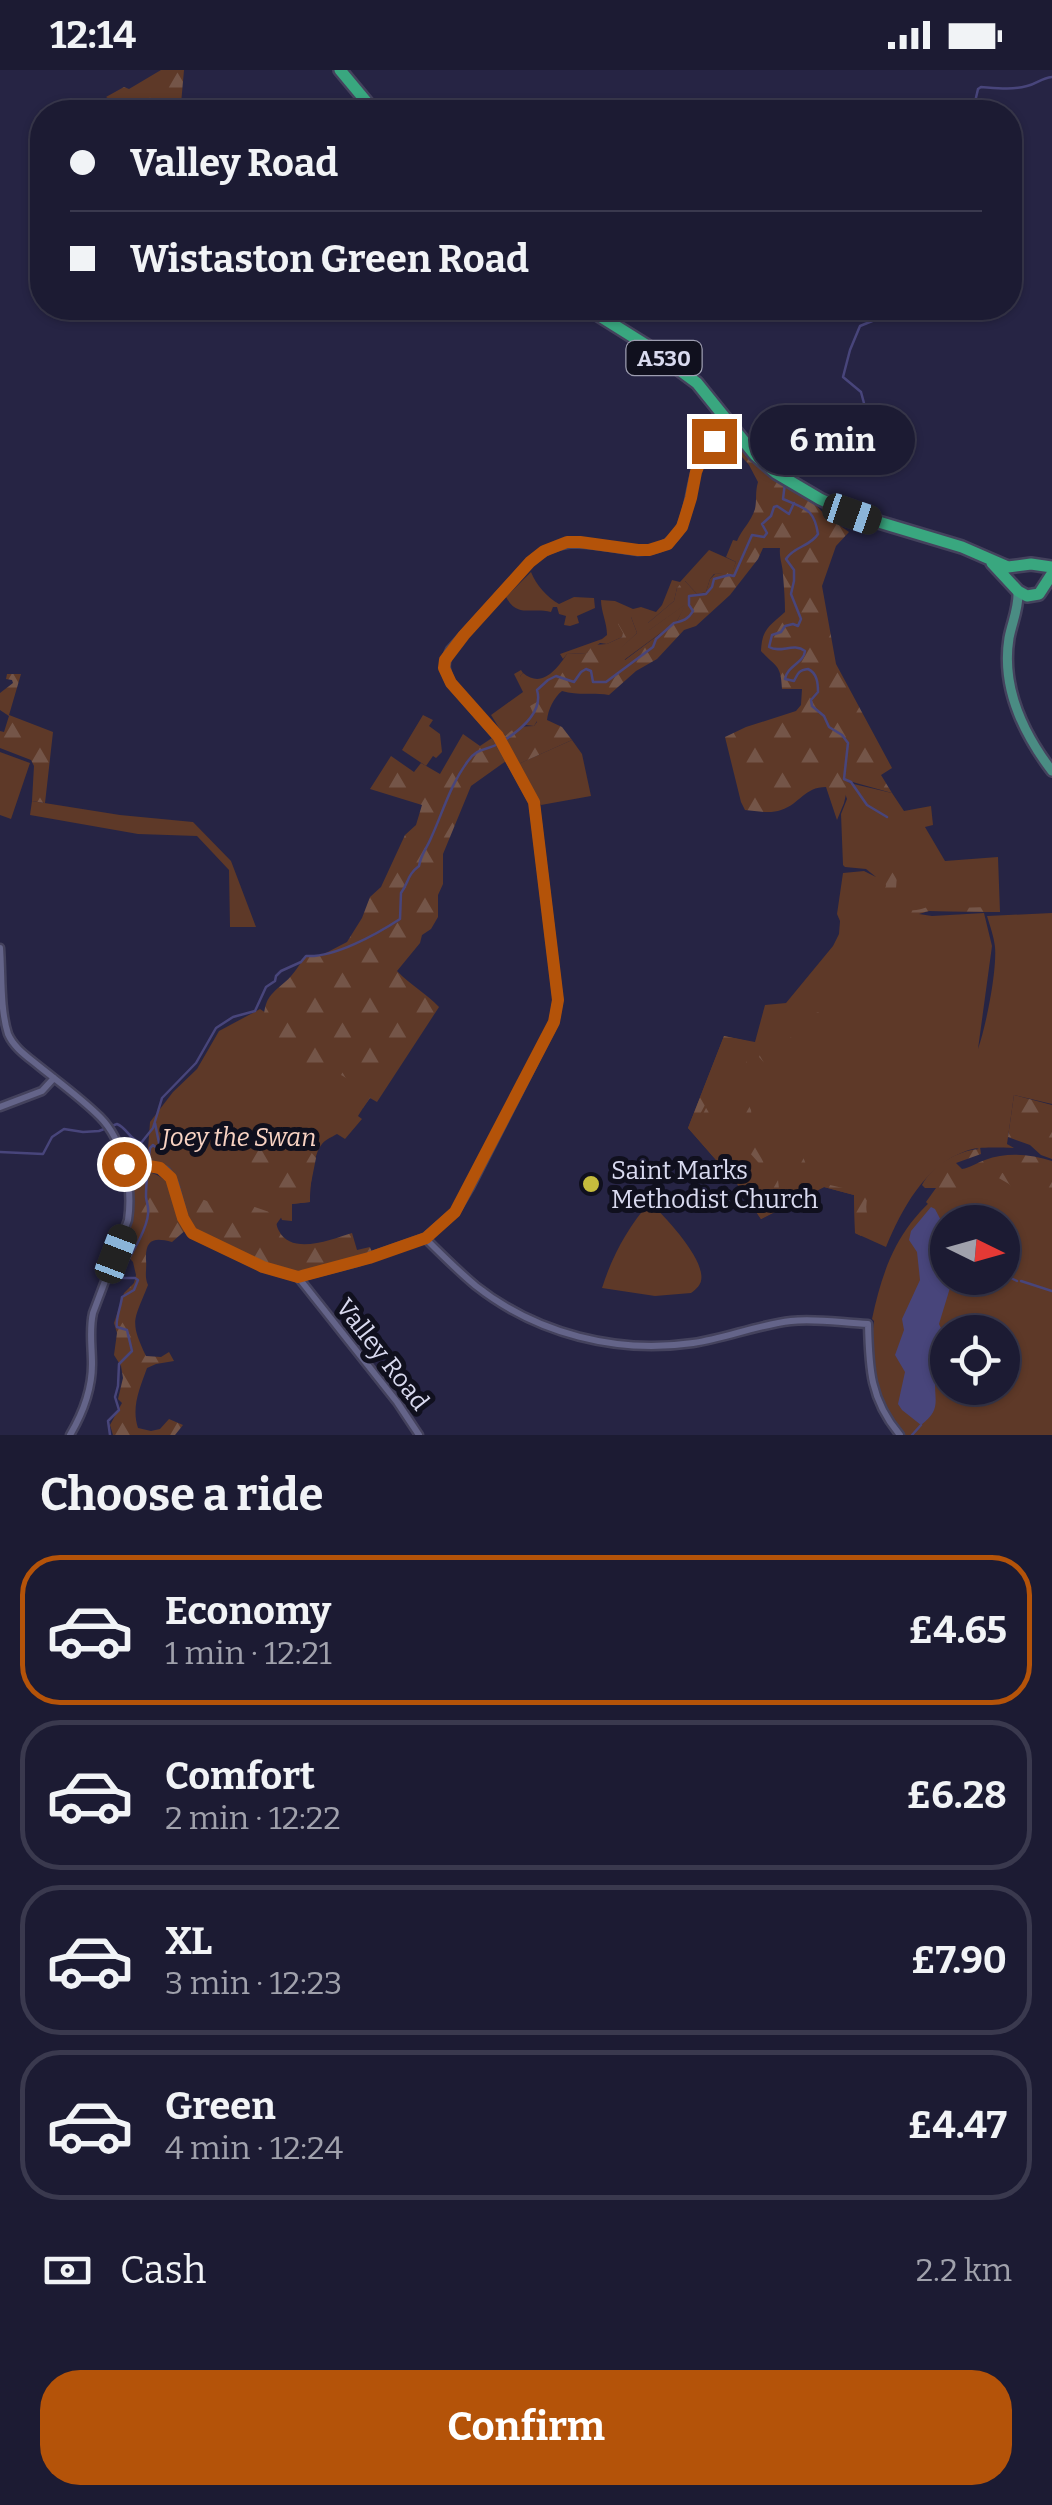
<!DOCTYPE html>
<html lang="en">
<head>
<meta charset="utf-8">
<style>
	body { margin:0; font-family:Bitter,serif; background:#29283f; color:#f1f3f6; height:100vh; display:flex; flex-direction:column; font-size:38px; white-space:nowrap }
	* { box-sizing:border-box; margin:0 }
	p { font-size:32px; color:#a0a1ac }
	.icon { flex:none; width:55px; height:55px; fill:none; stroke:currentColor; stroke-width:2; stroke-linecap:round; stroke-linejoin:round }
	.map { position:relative; height:1365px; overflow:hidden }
	.drawer { display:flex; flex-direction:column; background:#1c1b33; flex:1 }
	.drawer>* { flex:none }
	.guide { position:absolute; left:30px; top:30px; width:992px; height:220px; border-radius:40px; box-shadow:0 2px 8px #0004,0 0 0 2px #3a394e; display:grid; align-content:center; height:220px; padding:0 40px; background:#1c1b33 }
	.needle { width:65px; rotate:95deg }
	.tools { position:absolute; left:930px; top:1135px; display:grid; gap:20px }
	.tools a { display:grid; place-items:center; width:90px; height:90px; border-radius:50%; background:#1c1b33; box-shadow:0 2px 8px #0004,0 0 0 2px #3a394e; font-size:50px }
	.end { position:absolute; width:45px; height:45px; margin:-22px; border:12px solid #b45309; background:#fff; box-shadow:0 0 0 5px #fff }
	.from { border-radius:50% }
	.bubble { position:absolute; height:70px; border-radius:35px; background:#1c1b33; box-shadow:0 2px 8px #0004,0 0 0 2px #3a394e; font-size:32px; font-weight:700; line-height:70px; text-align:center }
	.car { position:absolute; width:30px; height:60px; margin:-30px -15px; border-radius:12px; box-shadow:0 0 8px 2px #0007; background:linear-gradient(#222 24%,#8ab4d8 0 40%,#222 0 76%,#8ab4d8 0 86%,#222 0) }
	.guide b { display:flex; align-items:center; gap:35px; height:95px; font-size:38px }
	.guide b+b { border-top:2px solid #3a394e }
	.guide i { width:25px; height:25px; background:#f1f3f6 }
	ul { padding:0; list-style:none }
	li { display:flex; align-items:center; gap:30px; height:150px; margin:0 20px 15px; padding:0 20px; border:5px solid #3a394e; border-radius:40px }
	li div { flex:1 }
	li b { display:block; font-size:38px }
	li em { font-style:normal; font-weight:700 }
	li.selected { border-color:#b45309 }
	li>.icon { width:90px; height:90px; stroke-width:1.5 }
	h2 { padding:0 40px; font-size:45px; line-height:120px }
	.pay { display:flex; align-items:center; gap:25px; height:110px; padding:0 40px; font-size:38px }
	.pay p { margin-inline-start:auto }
	.button { display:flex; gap:20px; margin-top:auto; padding:20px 40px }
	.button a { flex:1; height:115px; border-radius:40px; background:#b45309; color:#fff; font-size:40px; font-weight:700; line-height:115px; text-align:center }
	.status { display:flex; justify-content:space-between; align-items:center; height:70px; padding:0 50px; background:#1c1b33; direction:ltr }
	.status svg { height:28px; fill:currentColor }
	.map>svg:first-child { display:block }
	.green { fill:#5e3928; fill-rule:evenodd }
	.forest { fill:url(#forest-firs) }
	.water { fill:#48457b }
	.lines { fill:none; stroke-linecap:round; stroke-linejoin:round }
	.stream { stroke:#48457b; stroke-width:2.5 }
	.minor-casing { stroke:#44425d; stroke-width:11 }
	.major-casing { stroke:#44425d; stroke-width:14 }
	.highway-casing { stroke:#44425d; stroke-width:16 }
	.minor { stroke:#646489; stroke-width:6 }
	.major { stroke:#4a8c83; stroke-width:9 }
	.highway { stroke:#39a77f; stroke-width:11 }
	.route { stroke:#b45309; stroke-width:12 }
	.poi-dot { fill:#c6bc3d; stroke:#10101e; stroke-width:4 }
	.labels { text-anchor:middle; stroke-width:10; stroke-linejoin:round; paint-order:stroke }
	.shield { fill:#10101e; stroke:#9d9db0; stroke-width:2.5 }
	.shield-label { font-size:22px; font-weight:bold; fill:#d9daef }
	.park-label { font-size:25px; font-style:italic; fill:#f8d3c3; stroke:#10101e }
	.poi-label { font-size:25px; fill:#d9daef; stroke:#10101e; text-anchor:start }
	.street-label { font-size:25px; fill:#d9daef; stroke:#10101e }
</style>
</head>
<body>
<div class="status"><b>12:14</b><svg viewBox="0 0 49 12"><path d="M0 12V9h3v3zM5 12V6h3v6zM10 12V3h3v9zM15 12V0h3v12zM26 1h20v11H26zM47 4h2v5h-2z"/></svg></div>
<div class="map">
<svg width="1052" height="1365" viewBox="0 0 1052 1365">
	<defs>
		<pattern id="forest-firs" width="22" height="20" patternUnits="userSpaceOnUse" patternTransform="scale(2.5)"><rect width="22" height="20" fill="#5e3928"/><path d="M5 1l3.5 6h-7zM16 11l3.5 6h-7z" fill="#745548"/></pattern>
	</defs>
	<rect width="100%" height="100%" fill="#262444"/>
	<!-- green -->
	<path class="green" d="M 709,480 L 736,492 L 732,503 L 714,504 L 710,509 L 706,522 L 697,524 L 685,511 L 677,518 L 674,531 L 648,553 L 649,560 L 687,533 L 677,551 L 624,590 L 619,579 L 637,563 L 631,547 L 622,567 L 607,574 L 600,573 L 587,583 L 567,584 L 563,589 L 560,584 L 602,569 L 607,565 C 607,552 601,542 601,530 L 615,531 L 633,539 L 641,537 L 656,542 L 662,535 L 672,510 L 680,512 Z
		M 531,502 C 536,515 547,527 559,534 L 574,527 L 594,528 L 595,538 L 577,546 L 579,553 L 570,556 L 564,555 L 566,546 L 559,544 L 557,537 L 553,537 L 551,542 C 532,537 517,548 506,527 Z
		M 521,600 L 523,603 L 520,606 L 537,621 L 537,651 L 534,656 L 526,655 L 504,666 L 491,645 L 523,622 L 514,604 Z
		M 423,645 L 433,650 L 429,656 L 440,664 L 442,682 L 436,688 L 433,686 L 426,696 L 402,680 Z
		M 572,670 L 582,684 L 591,726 L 541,735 L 518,694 Z
		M 0,682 L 30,693 L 11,749 L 0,745 Z
		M 841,711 L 892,723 L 904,741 L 931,736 L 933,755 L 925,757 L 945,791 L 998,787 L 1000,842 L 929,841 L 919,844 L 932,846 L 984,843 L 992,876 L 978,979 C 986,956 997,901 995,877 C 994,867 990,856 987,846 L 1052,843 L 1052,1034 L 1014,1025 L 1007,1074 L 1014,1078 C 999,1078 979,1076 966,1081 C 924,1096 902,1139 886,1177 L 855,1163 L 854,1125 L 824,1117 L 761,1149 L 738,1115 L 688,1058 L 724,966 L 755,972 L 765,935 L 786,933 L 833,876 L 839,864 L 840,851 L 837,844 L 843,803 L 864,801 L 876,807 L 866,799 L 845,797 L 843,795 L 841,744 L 847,729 Z
		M 32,731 L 120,745 L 193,752 L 231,791 L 256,857 L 230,857 L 229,800 L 197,766 L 138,764 L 30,745 Z
		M 260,939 L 281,953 L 326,973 L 370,1027 L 358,1046 L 362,1049 L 345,1069 L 337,1064 C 332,1067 326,1069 322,1074 C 313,1084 310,1118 310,1132 L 291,1134 L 275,1156 L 263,1197 L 192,1163 L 171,1108 L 147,1093 L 150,1052 L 173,1022 L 197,999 L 219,961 Z
		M 1052,1092 L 1052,1365 L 904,1365 C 873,1330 873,1305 871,1260 L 873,1259 L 874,1251 L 872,1249 C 885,1188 903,1148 955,1112 C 963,1106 972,1097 981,1096 C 1003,1091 1029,1093 1052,1092 ZM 948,1152 L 1002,1152 L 1002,1208 L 948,1208 ZM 948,1262 L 1002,1262 L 1002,1318 L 948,1318 Z
		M 650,1132 C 665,1147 698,1182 701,1203 C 703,1213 698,1218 691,1223 L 655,1226 L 602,1218 C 612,1186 628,1157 650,1132 Z"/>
	<!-- forest -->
	<path class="forest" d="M 161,0 L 184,0 L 181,34 L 124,38 L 106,27 L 124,17 L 129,19 Z
		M 735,362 L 790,412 L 789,419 L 813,432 L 826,446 L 849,462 L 836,476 L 822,516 L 836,594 L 892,698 L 881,705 L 892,723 L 849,711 L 844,733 L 837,750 L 826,717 C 804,717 800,734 781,740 C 770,744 757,741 745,740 L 741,732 L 725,667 L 746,657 L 796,641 L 801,635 L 802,619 L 782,619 C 781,593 775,597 761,581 C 762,558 770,556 785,542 C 785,530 784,517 783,505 C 783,496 779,488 780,478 L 763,478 L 758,489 L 730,525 L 696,556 L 684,560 L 657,589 L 636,601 L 609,625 C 592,622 579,626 562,621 C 554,627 548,640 547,650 L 562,657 L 572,670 L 514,696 L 490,658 L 498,658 L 505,666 L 516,657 L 534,656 L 537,652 L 530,636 L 537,632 L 537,622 L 529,622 L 520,606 L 523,603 C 542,619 557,599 567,584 L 587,583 L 593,575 L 607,574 L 622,567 L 623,563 L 618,554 L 619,547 L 625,544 L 631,547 L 637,563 L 620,579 L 625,590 L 677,551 L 685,535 L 648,561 L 648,553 L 674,531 L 677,518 L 684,510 L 697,524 L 706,522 L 710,509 L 715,504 L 732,502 L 736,492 L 726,487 L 733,470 L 737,471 C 742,459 751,452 755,439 C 757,430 755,422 758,412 L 749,395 L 729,372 Z
		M 7,604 L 21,604 L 9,645 L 53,662 L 45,733 L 32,731 L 34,696 L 31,690 L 0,678 L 0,661 L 4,662 L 9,646 L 0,640 L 0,623 L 13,613 L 12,610 L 6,609 Z
		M 463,664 L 480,676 L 492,668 L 500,677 L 506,691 L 471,716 L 443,784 L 443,814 L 438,825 L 438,847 L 431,859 L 422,865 L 420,873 L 397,901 C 410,915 426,923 439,937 L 377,1032 L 370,1028 L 363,1038 L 361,1036 L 361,1021 C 349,1009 334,995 318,1006 L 309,1002 C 306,987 302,985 287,982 L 280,972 L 275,972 L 269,957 L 263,954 C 265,930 267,927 285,912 C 294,905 299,894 306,886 L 322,885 L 347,872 L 362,848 L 370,827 L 381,817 L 405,765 L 416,755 L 422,735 L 370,719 L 391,686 L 414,702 L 421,693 L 440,704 Z
		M 897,785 L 902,796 L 897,805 L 895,832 C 911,846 921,839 939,833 L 939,829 L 943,826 L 954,838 L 989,837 L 999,840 L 1000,842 L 929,841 L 911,845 L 899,854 L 896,848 C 870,845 878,832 886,816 L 883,798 L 888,796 L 889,788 Z
		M 818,942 L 828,946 L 820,959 L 829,978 L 827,985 L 821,982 L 816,973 C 812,973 809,975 805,976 C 795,980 785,976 774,980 L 770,987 L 773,996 L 768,997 L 759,987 L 761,983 L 765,985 C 774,967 781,975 793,966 C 803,958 806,948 818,942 Z
		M 724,966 L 747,971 C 736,981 720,976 724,1000 L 715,1016 L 718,1020 L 714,1023 L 707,1022 L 705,1035 L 699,1046 L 702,1046 L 706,1038 L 711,1035 L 711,1030 L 715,1028 L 716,1037 L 707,1045 L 705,1055 L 701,1060 L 706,1061 L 715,1076 L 723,1080 L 738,1101 L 741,1117 L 755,1128 L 762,1141 L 773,1139 L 777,1122 L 766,1110 L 766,1101 L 749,1082 L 747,1076 L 746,1049 L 741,1042 L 737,1020 L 737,1007 L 743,987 L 741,977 L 744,978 L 747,992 L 744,1009 L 746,1030 L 751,1040 L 753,1062 L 764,1094 L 769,1098 L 778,1110 L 780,1127 L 789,1129 L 809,1117 L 803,1106 L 792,1095 L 790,1077 C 809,1084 804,1100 814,1113 L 828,1111 L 830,1115 L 847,1119 L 858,1125 L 862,1122 L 855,1112 L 868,1111 L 878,1105 L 871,1093 L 877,1098 L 888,1097 L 888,1099 C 876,1111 863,1126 867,1143 L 882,1146 L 872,1150 L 872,1161 L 866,1161 L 861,1166 L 855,1163 L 854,1125 L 824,1117 L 761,1149 L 738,1115 L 688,1058 Z
		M 1014,1025 L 1052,1035 L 1052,1089 L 1041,1085 L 1030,1075 L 1008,1067 Z
		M 245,1048 C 263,1052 277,1060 295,1063 L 316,1088 L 310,1118 L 310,1132 L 292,1134 L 292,1151 L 282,1150 L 269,1117 L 251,1092 L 234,1054 L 237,1050 Z
		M 979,1071 L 989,1072 L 987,1076 L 980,1077 L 981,1084 L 956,1093 L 962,1099 C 970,1098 976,1093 985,1090 C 1007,1082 1030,1084 1052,1091 L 1052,1145 L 1040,1140 L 1038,1123 L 1014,1120 L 1009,1114 L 997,1107 L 999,1103 L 1019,1103 L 1019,1110 L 1033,1109 L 1050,1102 C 1029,1094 1009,1094 988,1103 L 986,1106 L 988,1115 L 984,1123 L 974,1123 L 968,1115 L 950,1126 L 947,1132 L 930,1136 L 926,1132 L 936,1118 L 925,1118 L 922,1115 C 933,1095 957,1081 979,1079 L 973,1076 L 974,1073 Z
		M 140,1100 C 158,1103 167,1109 176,1125 L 191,1125 L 215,1134 L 237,1131 L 275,1144 C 276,1149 276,1156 279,1161 C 292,1186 332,1169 352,1163 L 357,1180 L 370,1177 L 372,1182 L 328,1196 L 297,1201 L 278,1198 L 259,1191 L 217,1170 L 201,1158 L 188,1158 L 172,1172 C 154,1167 145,1169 146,1190 C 147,1200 144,1206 148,1215 C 134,1251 129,1250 146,1286 L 161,1287 L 169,1282 L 174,1291 L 156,1294 L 147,1298 C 140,1318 131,1337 138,1358 L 151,1361 L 160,1359 L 169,1349 L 183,1355 L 175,1365 L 113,1365 L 110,1355 L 122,1333 L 118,1329 L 123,1308 L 121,1296 L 114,1285 L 117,1263 L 114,1253 L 124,1223 L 134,1213 L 136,1205 L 133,1192 L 123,1181 L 133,1150 L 132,1109 Z"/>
	<!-- water -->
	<path class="water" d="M 931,1137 L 935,1139 L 947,1162 L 948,1208 L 953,1208 L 939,1254 L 948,1273 C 944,1284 938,1294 936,1304 C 932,1328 944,1338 921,1355 L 902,1340 L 898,1334 L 905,1302 L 895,1285 L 904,1260 L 902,1249 L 920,1210 L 917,1182 L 909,1170 L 911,1161 Z"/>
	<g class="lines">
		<!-- stream -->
		<path class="stream" d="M 988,42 L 988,39 L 975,32 L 978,19 L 981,17 C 996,18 1012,20 1027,16 C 1037,14 1041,8 1052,7
			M 784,401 L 788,388 L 817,374 L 826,347 L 833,345 L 856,347 L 865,337 L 861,322 L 843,307 L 850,280 L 860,256 L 897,241 L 918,245 L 921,238
			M 785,413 L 783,429 C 805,439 814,438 818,464 C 810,477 794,476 786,489 L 794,500 L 794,511 L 791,524 L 801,549 L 798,556 L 793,554 L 785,556 L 781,562 L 772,565 L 769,577 C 781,584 793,572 805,581 C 804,593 787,596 785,609 L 794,611 C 798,603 799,600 808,599 C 817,603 818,613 818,622 L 811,630 L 812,636 L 824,646 L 829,657 L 842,665 L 848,673 L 844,709 L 851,712 L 867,735 L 887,747
			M 0,1082 L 43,1084 L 52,1067 L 64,1059 L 83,1062 L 99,1061 L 117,1054 C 127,1058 130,1070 141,1073 L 153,1058 L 162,1028 L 196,993 L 216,958 L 233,947 L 255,941 L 266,917 L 275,911 L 276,906 L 281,901 L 301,892 L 306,886 C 334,888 377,864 400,849 L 401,823 C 409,812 407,805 419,796 C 421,784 427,778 431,768 C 443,742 450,715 468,691 C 478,677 486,681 500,673 C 518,662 544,643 537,620 L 548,610 L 556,606 L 574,612 L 581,602 L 586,599 L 591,601 L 593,612 L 606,612 L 653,577 L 656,569 L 674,553 C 682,551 688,550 693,541 L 689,535 L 689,526 L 706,524 L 712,517 L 714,509 L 729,505 L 734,506 L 752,465 L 764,467 L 767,463 L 762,454 L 771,446 L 774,437 L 777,436 L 789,444 L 794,433
			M 1002,1207 L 1009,1207 L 1017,1211
			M 1021,1211 L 1052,1221
			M 110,1365 L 108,1351 L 119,1340 L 115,1327 L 118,1316 L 119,1294 L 132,1281 L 127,1260 L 117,1257 C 115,1251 121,1236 122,1227 L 134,1220 L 138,1210 L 135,1208 L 123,1208 L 121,1203 C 129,1188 147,1160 148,1144 C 149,1136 147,1135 146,1127 C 146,1111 148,1094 150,1078 L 153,1075 L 158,1079 L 160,1078 L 155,1053
			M 912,1365 L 921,1355"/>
		<defs>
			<path id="minor" d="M 0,878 C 2,905 0,939 8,964 C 14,978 28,987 40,997 C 60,1013 82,1029 100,1047 C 124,1071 133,1117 128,1150 L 93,1243 C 89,1260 92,1276 92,1294 C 92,1320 83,1343 70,1365
				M 0,1037 L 42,1021 L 54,1008
				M 123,1085 L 138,1094 L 152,1096 L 166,1101 L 174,1114 L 183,1148 L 192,1163 L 263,1197 L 298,1207 L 397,1332 L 419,1365
				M 425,1168 C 442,1185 458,1201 476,1216 C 537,1264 617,1284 693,1273 C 726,1268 757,1255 791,1251 C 816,1248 842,1253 868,1254 C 869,1298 870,1330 900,1365
				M 298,1207 L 356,1192 L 425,1168 L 455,1142 L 470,1117 L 554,952 L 558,930 L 534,732 L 498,667 L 451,613 C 444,600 444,593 450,580 L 530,492 C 563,461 599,477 638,481 C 699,480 682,420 703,384 C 706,379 710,376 713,372 C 719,364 720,359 728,353"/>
			<path id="major" d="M 1018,521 C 1019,538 1012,552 1009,568 C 1001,618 1023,663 1052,701"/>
			<path id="highway" d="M 340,0 L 375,42
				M 587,238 L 646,275 L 697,313 L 755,385 L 776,403 L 820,429 L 852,444 L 962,477 L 1008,497 L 1031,494 L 1052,497
				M 992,493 L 1018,521 L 1027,526 L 1039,524 L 1052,504"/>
		</defs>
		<!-- minor casing -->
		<use href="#minor" class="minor-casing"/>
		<!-- major casing -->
		<use href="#major" class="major-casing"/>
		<!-- highway casing -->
		<use href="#highway" class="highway-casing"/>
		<!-- minor -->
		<use href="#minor" class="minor"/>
		<!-- major -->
		<use href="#major" class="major"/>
		<!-- highway -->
		<use href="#highway" class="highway"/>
	</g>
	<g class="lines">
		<!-- route -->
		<path class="route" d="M 124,1094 L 127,1108 L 129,1100 L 138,1094 L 160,1098 L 171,1108 L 183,1148 L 192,1163 L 263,1197 L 298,1207 L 369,1188 L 426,1168 L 455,1142 L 554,952 L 558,930 L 534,732 L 498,666 L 451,613 L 444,598 L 445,590 L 464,565 L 530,492 L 544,481 L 567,472 L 580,472 L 638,480 L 649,480 L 668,474 L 682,457 L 691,428 L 696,402 L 704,382 L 714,371"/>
	</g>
	<!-- markers -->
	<circle class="poi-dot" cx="591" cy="1114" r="10"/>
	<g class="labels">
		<!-- shield labels -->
		<rect class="shield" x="626.5" y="271" width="75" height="34" rx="8"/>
		<g class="shield-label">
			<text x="664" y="296">A530</text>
		</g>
		<!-- park labels -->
		<g class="park-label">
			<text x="239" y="1076">Joey the Swan</text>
		</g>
		<!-- poi labels -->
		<g class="poi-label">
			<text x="611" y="1109">Saint Marks<tspan x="611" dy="29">Methodist Church</tspan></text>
		</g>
		<!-- street labels -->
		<g class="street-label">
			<text transform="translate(383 1284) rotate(52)" y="9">Valley Road</text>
		</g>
	</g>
</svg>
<div class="tools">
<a><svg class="needle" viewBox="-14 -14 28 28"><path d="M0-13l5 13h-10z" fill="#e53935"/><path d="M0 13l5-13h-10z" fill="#a0a1ac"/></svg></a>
<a><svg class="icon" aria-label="locate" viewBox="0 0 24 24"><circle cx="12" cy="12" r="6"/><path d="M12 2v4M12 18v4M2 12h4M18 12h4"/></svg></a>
</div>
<i class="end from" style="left:124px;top:1094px"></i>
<i class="end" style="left:714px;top:371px"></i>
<div class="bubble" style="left:750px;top:335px;width:165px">6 min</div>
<i class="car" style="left:852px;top:444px;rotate:109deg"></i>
<i class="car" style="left:116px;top:1184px;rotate:21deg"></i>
<div class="guide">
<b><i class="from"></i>Valley Road</b>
<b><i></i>Wistaston Green Road</b>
</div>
</div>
<section class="drawer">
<h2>Choose a ride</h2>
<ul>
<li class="selected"><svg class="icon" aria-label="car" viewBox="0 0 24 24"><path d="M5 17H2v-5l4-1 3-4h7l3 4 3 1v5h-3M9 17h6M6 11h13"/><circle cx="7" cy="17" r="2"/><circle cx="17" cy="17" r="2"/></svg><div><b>Economy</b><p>1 min · 12:21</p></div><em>£4.65</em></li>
<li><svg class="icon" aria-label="car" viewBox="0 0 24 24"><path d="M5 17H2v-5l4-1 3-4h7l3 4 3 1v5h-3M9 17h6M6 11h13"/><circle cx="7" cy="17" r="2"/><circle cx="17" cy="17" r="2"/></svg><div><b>Comfort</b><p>2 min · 12:22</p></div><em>£6.28</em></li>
<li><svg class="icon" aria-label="car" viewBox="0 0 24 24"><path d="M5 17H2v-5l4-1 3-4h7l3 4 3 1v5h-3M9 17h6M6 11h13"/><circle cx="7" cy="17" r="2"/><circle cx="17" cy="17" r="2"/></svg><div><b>XL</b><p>3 min · 12:23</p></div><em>£7.90</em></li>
<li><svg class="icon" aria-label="car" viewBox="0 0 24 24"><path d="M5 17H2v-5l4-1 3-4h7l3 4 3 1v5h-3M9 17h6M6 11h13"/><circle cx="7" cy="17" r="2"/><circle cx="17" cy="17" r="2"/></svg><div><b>Green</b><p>4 min · 12:24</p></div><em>£4.47</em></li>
</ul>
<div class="pay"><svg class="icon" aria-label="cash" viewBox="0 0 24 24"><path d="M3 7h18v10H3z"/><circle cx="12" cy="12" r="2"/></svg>Cash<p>2.2 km</p></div>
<div class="button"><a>Confirm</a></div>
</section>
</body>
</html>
